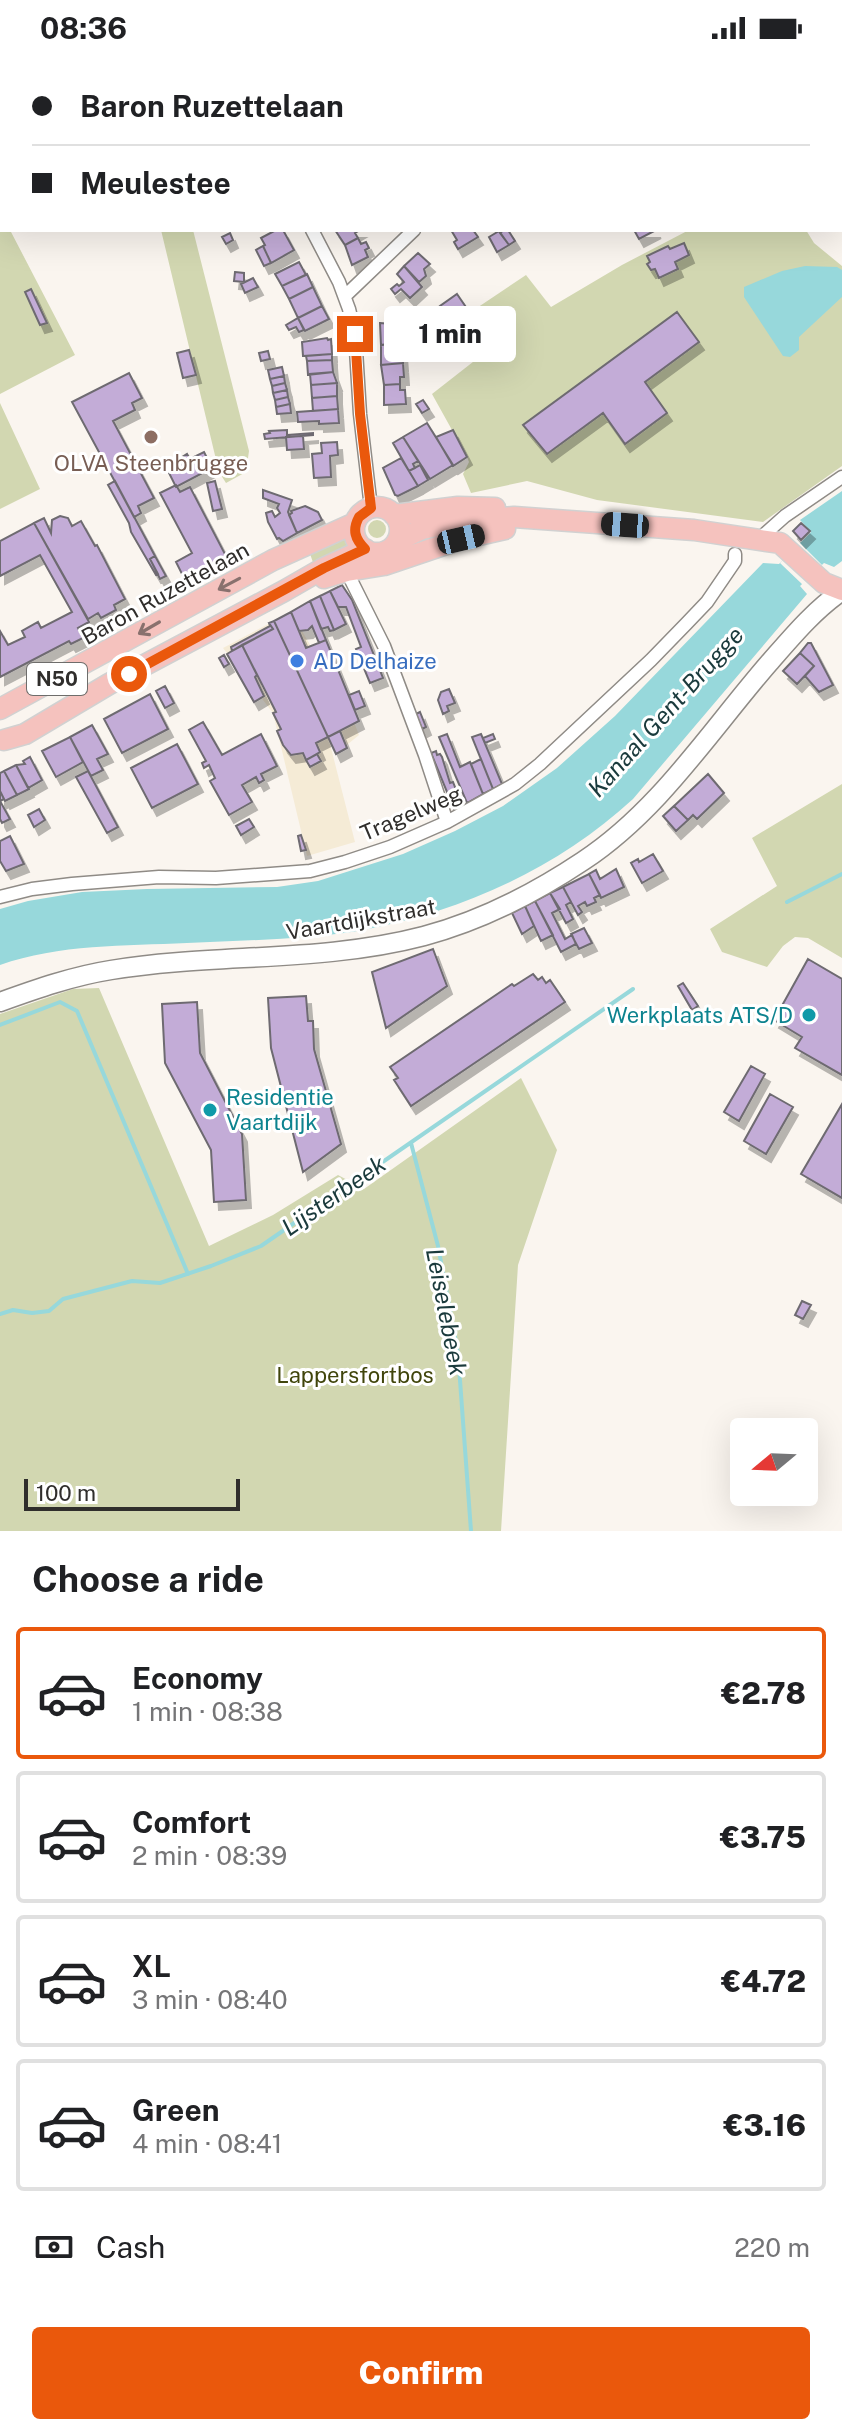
<!DOCTYPE html>
<html lang="en">
<head>
<meta charset="utf-8">
<style>
	body { margin:0; font-family:"Public Sans",sans-serif; background:#f6f6f6; color:#202124; height:100vh; display:flex; flex-direction:column; font-size:30px; white-space:nowrap }
	* { box-sizing:border-box; margin:0 }
	p { font-size:26px; color:#757577 }
	.icon { flex:none; width:44px; height:44px; fill:none; stroke:currentColor; stroke-width:2; stroke-linecap:round; stroke-linejoin:round }
	.map { position:relative; height:1475px; overflow:hidden }
	.drawer { display:flex; flex-direction:column; background:#fff; flex:1 }
	.drawer>* { flex:none }
	.guide { position:absolute; left:0px; top:0px; width:842px; height:176px; box-shadow:0 8px 32px #0002; display:grid; align-content:center; height:176px; padding:0 32px; background:#fff }
	.needle { width:52px; rotate:251deg }
	.controls { position:absolute; left:730px; top:1362px; display:grid; gap:16px }
	.controls a { display:grid; place-items:center; width:88px; height:88px; border-radius:8px; background:#fff; box-shadow:0 8px 32px #0002; font-size:40px }
	.scale { position:absolute; left:24px; bottom:20px; width:216px; box-sizing:border-box; padding-left:8px; border:4px solid #302e2c; border-top:0; font-size:22px; line-height:28px; white-space:nowrap; color:#302e2c; -webkit-text-stroke:6px #fff; paint-order:stroke }
	.end { position:absolute; width:36px; height:36px; margin:-18px; border:10px solid #ea580c; background:#fff; box-shadow:0 0 0 4px #fff }
	.from { border-radius:50% }
	.bubble { position:absolute; height:56px; border-radius:8px; background:#fff; box-shadow:0 8px 32px #0002; font-size:26px; font-weight:800; line-height:56px; text-align:center }
	.car { position:absolute; width:24px; height:48px; margin:-24px -12px; border-radius:10px; box-shadow:0 0 6px 2px #0007; background:linear-gradient(#222 24%,#8ab4d8 0 40%,#222 0 76%,#8ab4d8 0 86%,#222 0) }
	.guide b { display:flex; align-items:center; gap:28px; height:76px; font-size:30px }
	.guide b+b { border-top:2px solid #e0e0e0 }
	.guide i { width:20px; height:20px; background:#202124 }
	ul { padding:0; list-style:none }
	li { display:flex; align-items:center; gap:24px; height:132px; margin:0 16px 12px; padding:0 16px; border:4px solid #e0e0e0; border-radius:8px }
	li div { flex:1 }
	li b { display:block; font-size:30px }
	li em { font-style:normal; font-weight:800 }
	li.selected { border-color:#ea580c }
	li>.icon { width:72px; height:72px; stroke-width:1.5 }
	h2 { padding:0 32px; font-size:36px; line-height:96px }
	.pay { display:flex; align-items:center; gap:20px; height:88px; padding:0 32px; font-size:30px }
	.pay p { margin-inline-start:auto }
	.action { display:flex; gap:16px; margin-top:auto; padding:16px 32px }
	.action a { flex:1; height:92px; border-radius:8px; background:#ea580c; color:#fff; font-size:32px; font-weight:800; line-height:92px; text-align:center }
	.status { display:flex; justify-content:space-between; align-items:center; height:56px; padding:0 40px; background:#fff; direction:ltr }
	.status svg { height:22px; fill:currentColor }
	.map>svg:first-child { display:block }
	.commercial { fill:#f5ebd6 }
	.green { fill:#d2d7b1 }
	.water { fill:#97d8db }
	.pier { fill:#faf5ef }
	.lines { fill:none; stroke-linecap:round; stroke-linejoin:round }
	.stream { stroke:#97d8db; stroke-width:4 }
	.building { fill:#c3acd7; stroke:#6e6b71; stroke-width:2; filter:url(#shadow) }
	.street-casing { stroke:#8f8b86; stroke-width:15 }
	.secondary-casing { stroke:#8f8b86; stroke-width:21 }
	.primary-casing { stroke:#d1d1d1; stroke-width:23 }
	.street { stroke:#fff; stroke-width:12 }
	.secondary { stroke:#fff; stroke-width:18 }
	.primary { stroke:#f5c2be; stroke-width:20 }
	.oneway { stroke:#89716e }
	.route { stroke:#ea580c; stroke-width:10 }
	.education-dot { fill:#8d6e63; stroke:#fff; stroke-width:3 }
	.shop-dot { fill:#3f7fe0; stroke:#fff; stroke-width:3 }
	.culture-dot { fill:#0f9aa8; stroke:#fff; stroke-width:3 }
	.labels { text-anchor:middle; stroke-width:6; stroke-linejoin:round; paint-order:stroke }
	.shield { fill:#fff; stroke:#6e6d6b; stroke-width:2 }
	.shield-label { font-size:20px; font-weight:bold; fill:#302e2c }
	.education-label { font-size:22px; fill:#785e54; stroke:#fff }
	.street-label { font-size:22px; fill:#302e2c; stroke:#fff }
	.shop-label { font-size:22px; fill:#366cbe; stroke:#fff; text-anchor:start }
	.culture-label { font-size:22px; fill:#0d838f; stroke:#fff; text-anchor:end }
	.park-label { font-size:22px; fill:#40450b; stroke:#fff }
	.water-label { font-size:24px; font-style:italic; fill:#1a3a3c; stroke:#fff }
</style>
</head>
<body>
<div class="status"><b>08:36</b><svg viewBox="0 0 49 12"><path d="M0 12V9h3v3zM5 12V6h3v6zM10 12V3h3v9zM15 12V0h3v12zM26 1h20v11H26zM47 4h2v5h-2z"/></svg></div>
<div class="map">
<svg width="842" height="1475" viewBox="0 0 842 1475">
	<defs>
		<filter id="shadow"><feDropShadow dx="5" dy="8" stdDeviation="0" flood-color="#0004"/></filter>
	</defs>
	<rect width="100%" height="100%" fill="#faf5ef"/>
	<!-- commercial -->
	<path class="commercial" d="M 291,556 L 352,661 L 359,679 L 336,698 L 330,688 L 355,786 L 307,800 L 273,657 L 223,592 Z"/>
	<!-- green -->
	<path class="green" d="M 2,172 L 2,174 L 10,174 L 75,299 L 0,338 L 0,173 Z
		M 161,174 L 193,174 L 249,395 L 246,416 L 226,427 L 219,416 Z
		M 689,174 L 806,174 L 814,187 L 842,210 L 842,410 L 763,466 L 597,444 L 527,425 L 471,437 L 463,418 L 469,406 L 467,401 L 432,338 L 478,302 L 450,270 L 526,219 L 551,251 L 622,209 Z
		M 0,347 L 40,433 L 0,453 Z
		M368 473a9 9 0 1 1 18 0a9 9 0 1 1-18 0Z
		M 346,478 L 353,493 L 315,512 L 309,495 Z
		M 842,728 L 842,902 L 808,882 L 795,881 L 783,890 L 767,911 L 722,896 L 710,873 L 777,830 L 752,782 Z
		M 99,932 L 209,1190 L 273,1159 L 338,1119 L 364,1133 L 521,1022 L 557,1094 L 518,1209 L 501,1475 L 0,1475 L 0,958 L 73,933 Z"/>
	<!-- water -->
	<path class="water" d="M 805,210 L 837,211 L 842,214 L 842,241 L 799,281 L 799,294 L 790,301 L 783,300 L 744,241 L 744,231 L 782,215 Z
		M 842,435 L 842,505 L 834,511 L 824,507 L 800,530 L 807,538 L 633,743 C 558,812 463,855 363,874 C 305,884 245,884 187,887 C 125,890 59,888 0,909 L 0,853 L 28,845 L 82,836 L 147,833 L 277,831 L 318,825 L 403,798 L 455,775 L 503,750 L 557,712 L 615,660 L 763,507 L 779,508 L 811,476 L 800,464 Z"/>
	<!-- pier -->
	<path class="pier" d="M 799,486 L 822,509 L 803,529 L 780,507 Z"/>
	<g class="lines">
		<!-- stream -->
		<path class="stream" d="M 787,846 L 842,818
			M 0,969 L 60,946 L 77,955 L 188,1218
			M 411,1087 L 438,1190 L 458,1297 L 471,1475
			M 0,1258 L 13,1254 L 32,1257 L 49,1255 L 63,1243 L 132,1225 L 160,1227 L 211,1210 L 261,1190 L 633,933"/>
	</g>
	<!-- building -->
	<path class="building" d="M 276,174 L 283,174 L 294,194 L 271,207 L 263,190 L 265,189 L 261,182 Z
		M 335,174 L 360,174 L 355,177 L 358,182 L 345,189 Z
		M 451,174 L 473,174 L 478,181 L 458,193 L 454,186 L 457,184 Z
		M 504,174 L 508,174 L 515,185 L 509,189 L 500,177 Z
		M 634,174 L 656,174 L 639,183 Z
		M 499,175 L 509,189 L 497,196 L 489,181 Z
		M 230,177 L 233,184 L 226,188 L 222,181 Z
		M 358,182 L 361,188 L 366,186 L 369,192 L 365,194 L 368,201 L 352,209 L 345,189 Z
		M 684,187 L 689,199 L 675,206 L 678,213 L 659,222 L 655,213 L 651,214 L 647,208 L 650,206 L 647,200 L 668,190 L 670,193 Z
		M 263,190 L 271,207 L 264,210 L 256,194 Z
		M 418,197 L 430,208 L 424,213 L 426,220 L 419,226 L 404,210 Z
		M 299,206 L 306,219 L 282,230 L 275,218 Z
		M 404,210 L 422,231 L 410,242 L 401,233 L 395,238 L 391,233 L 397,228 L 399,230 L 404,226 L 397,218 Z
		M 235,216 L 244,217 L 244,226 L 234,225 Z
		M 307,218 L 313,231 L 289,243 L 282,230 Z
		M 253,222 L 258,231 L 245,237 L 241,228 Z
		M 313,231 L 322,250 L 298,262 L 289,243 Z
		M 31,233 L 47,267 L 40,269 L 25,236 Z
		M 457,238 L 470,257 L 453,267 L 440,250 Z
		M 322,250 L 329,263 L 305,275 L 298,262 Z
		M 677,256 L 699,286 L 645,326 L 667,357 L 625,388 L 603,357 L 547,398 L 523,369 Z
		M 298,262 L 304,274 L 299,276 L 296,271 L 289,274 L 286,269 Z
		M 380,267 L 403,269 L 401,283 L 397,283 L 397,287 L 381,289 Z
		M 327,282 L 328,284 L 331,283 L 332,298 L 303,300 L 302,286 Z
		M 397,287 L 398,294 L 402,294 L 403,307 L 381,309 L 381,289 Z
		M 189,294 L 196,319 L 183,322 L 177,297 Z
		M 268,295 L 270,303 L 261,305 L 259,297 Z
		M 332,298 L 332,304 L 307,305 L 306,300 Z
		M 332,304 L 333,316 L 308,319 L 307,305 Z
		M 403,307 L 404,321 L 400,321 L 400,328 L 384,329 L 381,309 Z
		M 282,311 L 284,320 L 270,323 L 268,314 Z
		M 333,316 L 337,327 L 311,329 L 310,318 Z
		M 129,317 L 142,342 L 132,347 L 135,354 L 113,365 L 154,442 L 138,450 L 141,457 L 134,461 L 72,346 Z
		M 284,320 L 285,327 L 272,330 L 270,323 Z
		M 285,327 L 287,334 L 273,337 L 272,330 Z
		M 337,327 L 337,340 L 312,342 L 311,329 Z
		M 400,328 L 400,334 L 405,334 L 406,348 L 384,349 L 384,329 Z
		M 287,334 L 288,341 L 275,344 L 273,337 Z
		M 337,340 L 338,353 L 313,355 L 312,342 Z
		M 288,341 L 290,348 L 276,351 L 275,344 Z
		M 423,344 L 429,353 L 422,357 L 416,348 Z
		M 290,348 L 291,357 L 277,358 L 276,351 Z
		M 338,353 L 339,367 L 319,368 L 319,365 L 298,366 L 297,356 Z
		M 427,367 L 453,409 L 430,423 L 403,381 Z
		M 287,374 L 287,379 L 313,377 L 313,379 L 265,383 L 264,378 L 270,377 L 269,375 Z
		M 453,374 L 467,401 L 453,410 L 436,381 Z
		M 303,380 L 304,393 L 287,394 L 286,381 Z
		M 403,381 L 418,405 L 413,408 L 415,412 L 409,415 L 393,387 Z
		M 337,386 L 338,399 L 330,400 L 331,421 L 314,422 L 312,398 L 322,397 L 321,387 Z
		M 204,396 L 212,412 L 176,431 L 168,415 L 182,407 L 179,403 L 187,398 L 190,403 Z
		M 401,402 L 418,430 L 398,440 L 395,439 L 383,412 Z
		M 420,409 L 428,424 L 418,430 L 409,415 Z
		M 115,425 L 155,500 L 150,503 L 158,518 L 156,519 L 131,476 L 129,467 L 108,429 Z
		M 215,425 L 222,453 L 213,455 L 207,427 Z
		M 176,429 L 180,436 L 190,431 L 226,500 L 184,522 L 176,506 L 192,497 L 160,437 Z
		M 263,434 L 292,444 L 288,456 L 297,477 L 283,485 L 279,482 L 277,483 L 268,466 L 266,457 L 272,455 L 275,461 L 280,457 L 277,452 L 279,448 L 263,442 Z
		M 305,450 L 318,456 L 322,464 L 297,477 L 289,459 L 292,457 L 291,455 Z
		M 60,460 L 68,462 L 72,470 L 81,465 L 95,490 L 97,489 L 125,543 L 114,549 L 116,554 L 101,562 L 98,557 L 88,563 L 34,467 L 44,462 L 51,477 L 52,464 Z
		M 34,467 L 89,566 L 78,572 L 83,582 L 71,588 L 69,585 L 0,621 L 0,575 L 8,589 L 25,581 L 22,575 L 38,566 L 41,572 L 72,556 L 40,499 L 0,520 L 0,485 Z
		M 801,467 L 810,475 L 801,484 L 793,475 Z
		M 155,500 L 166,520 L 160,523 L 150,503 Z
		M 342,529 L 352,544 L 383,622 L 370,627 L 356,593 L 361,591 L 346,551 L 338,551 L 330,535 Z
		M 330,535 L 346,568 L 334,574 L 320,540 Z
		M 320,540 L 334,574 L 330,575 L 328,571 L 321,573 L 310,545 Z
		M 310,545 L 326,584 L 319,587 L 312,570 L 308,574 L 299,575 L 291,556 Z
		M 291,556 L 306,592 L 326,584 L 359,665 L 328,681 L 274,565 Z
		M 274,565 L 328,681 L 316,687 L 320,696 L 306,704 L 303,697 L 291,699 L 283,689 L 277,675 L 281,673 L 273,657 L 276,656 L 242,589 L 273,573 L 269,567 Z
		M 269,567 L 273,573 L 232,595 L 231,591 L 270,570 Z
		M 808,587 L 811,587 L 833,629 L 819,636 L 805,620 L 814,610 L 800,597 Z
		M 242,589 L 257,619 L 255,621 L 264,640 L 254,646 L 227,598 Z
		M 800,597 L 814,610 L 797,628 L 783,615 Z
		M 224,599 L 229,608 L 224,611 L 219,602 Z
		M 165,630 L 174,647 L 165,652 L 156,635 Z
		M 449,633 L 455,647 L 447,650 L 449,655 L 443,658 L 438,644 L 441,636 Z
		M 359,635 L 365,650 L 355,654 L 349,639 Z
		M 150,638 L 168,673 L 122,697 L 104,663 Z
		M 420,656 L 426,671 L 422,673 L 416,658 Z
		M 203,666 L 222,699 L 261,678 L 277,710 L 261,718 L 264,724 L 259,727 L 256,721 L 242,729 L 252,746 L 229,759 L 210,725 L 215,722 L 209,709 L 204,712 L 202,707 L 206,705 L 189,674 Z
		M 92,669 L 108,698 L 97,703 L 103,714 L 91,720 L 70,681 Z
		M 340,675 L 347,692 L 336,698 L 328,681 Z
		M 447,678 L 460,711 L 470,706 L 483,738 L 467,747 L 439,681 Z
		M 481,678 L 502,728 L 493,733 L 472,681 Z
		M 493,678 L 495,683 L 485,687 L 483,682 Z
		M 70,681 L 83,706 L 56,721 L 42,695 Z
		M 177,688 L 198,728 L 152,752 L 131,712 Z
		M 436,695 L 437,699 L 440,698 L 442,701 L 450,727 L 453,726 L 462,749 L 454,753 L 431,697 Z
		M 317,698 L 321,705 L 310,711 L 306,704 Z
		M 30,701 L 42,724 L 28,732 L 16,709 L 25,708 L 23,705 Z
		M 481,703 L 493,733 L 483,738 L 471,708 Z
		M 16,709 L 29,733 L 17,739 L 4,715 Z
		M 4,715 L 17,739 L 5,745 L 0,735 L 0,717 Z
		M 88,715 L 118,771 L 107,777 L 76,721 Z
		M 708,718 L 724,737 L 697,763 L 693,759 L 688,764 L 674,750 Z
		M 0,735 L 4,743 L 0,745 L 10,763 L 2,767 L 0,763 Z
		M 674,750 L 688,764 L 676,775 L 663,760 Z
		M 39,753 L 45,764 L 34,771 L 28,759 Z
		M 249,763 L 254,771 L 241,779 L 236,770 Z
		M 301,779 L 306,794 L 301,795 L 298,780 Z
		M 10,780 L 24,808 L 6,815 L 0,805 L 0,785 Z
		M 653,798 L 663,815 L 642,827 L 631,807 L 638,803 L 639,806 Z
		M 616,813 L 624,831 L 601,842 L 589,818 L 596,814 L 600,823 Z
		M 589,818 L 600,839 L 594,842 L 596,846 L 587,850 L 585,846 L 578,850 L 582,856 L 578,859 L 563,831 Z
		M 563,831 L 571,846 L 566,849 L 573,863 L 566,867 L 550,837 Z
		M 550,837 L 560,853 L 552,857 L 565,883 L 572,879 L 576,888 L 561,896 L 535,845 Z
		M 535,845 L 553,879 L 541,885 L 525,850 Z
		M 525,850 L 534,870 L 522,878 L 512,857 Z
		M 584,872 L 592,887 L 579,893 L 571,878 Z
		M 433,893 L 447,930 L 386,972 L 372,916 Z
		M 808,903 L 842,923 L 842,1019 L 795,992 L 802,981 L 774,964 Z
		M 533,918 L 538,924 L 542,921 L 546,927 L 550,924 L 565,946 L 411,1050 L 394,1024 L 398,1022 L 390,1011 L 512,928 L 514,930 Z
		M 683,927 L 698,950 L 692,954 L 678,930 Z
		M 306,940 L 308,965 L 313,965 L 314,993 L 341,1088 L 303,1116 L 271,992 L 268,942 Z
		M 197,946 L 200,997 L 242,1078 L 246,1144 L 214,1146 L 211,1094 L 165,1007 L 162,948 Z
		M 751,1010 L 765,1018 L 739,1065 L 724,1056 Z
		M 770,1038 L 793,1051 L 766,1098 L 744,1085 Z
		M 842,1048 L 842,1142 L 801,1118 Z
		M 802,1245 L 811,1249 L 803,1263 L 795,1259 Z"/>
	<g class="lines">
		<defs>
			<path id="street" d="M 223,0 L 224,2
				M 638,2 L 641,0
				M 840,64 L 842,64
				M 312,174 L 339,226 L 349,253 L 355,278 L 360,358 L 371,452
				M 345,240 L 414,174
				M 758,484 L 785,460 L 842,421
				M 350,522 L 384,590 L 425,699 L 447,766
				M 0,841 L 32,833 L 72,828 L 159,821 L 216,822 L 310,815 L 345,806 L 390,791 L 447,766 L 515,728 L 540,708 L 651,604 L 686,568 L 707,546 L 735,505 L 735,498"/>
			<path id="secondary" d="M 0,946 C 36,933 73,920 111,914 C 214,897 321,907 424,880 C 480,865 535,837 583,805 C 659,755 710,675 769,607 C 791,582 814,554 842,535"/>
			<path id="primary" d="M354 474a23 23 0 1 1 46 0a23 23 0 1 1-46 0Z
				M 394,459 L 458,451 L 495,452
				M 397,485 L 422,473 L 459,466 L 514,461 L 694,474 L 780,487 L 824,527 L 842,534
				M 324,522 L 347,515 L 384,509 L 461,483 L 505,473
				M 0,653 L 273,504 L 355,467
				M 4,684 L 25,678 L 109,628 L 284,535 L 324,512 L 365,493"/>
		</defs>
		<!-- street casing -->
		<use href="#street" class="street-casing"/>
		<!-- secondary casing -->
		<use href="#secondary" class="secondary-casing"/>
		<!-- primary casing -->
		<use href="#primary" class="primary-casing"/>
		<!-- street -->
		<use href="#street" class="street"/>
		<!-- secondary -->
		<use href="#secondary" class="secondary"/>
		<!-- primary -->
		<use href="#primary" class="primary"/>
	</g>
	<!-- one-way arrows -->
	<defs><path id="oneway-shaft" d="M-6 0H5M1.5-3L5.5 0L1.5 3" fill="none" stroke-width="1.6" stroke-linecap="round" stroke-linejoin="round" transform="scale(2)"/></defs>
	<g class="oneway">
		<use href="#oneway-shaft" transform="translate(229 528) rotate(152)"/>
		<use href="#oneway-shaft" transform="translate(149 572) rotate(150)"/>
	</g>
	<g class="lines">
		<!-- route -->
		<path class="route" d="M 129,618 L 324,512 L 365,493 C 355,483 352,474 359,461 L 371,452 L 360,358 L 355,278"/>
	</g>
	<!-- markers -->
	<circle class="education-dot" cx="151" cy="381" r="8"/>
	<circle class="shop-dot" cx="297" cy="605" r="8"/>
	<g class="culture-dot">
		<circle cx="809" cy="959" r="8"/>
		<circle cx="210" cy="1054" r="8"/>
	</g>
	<g class="labels">
		<!-- shield labels -->
		<rect class="shield" x="27" y="607" width="60" height="32" rx="6"/>
		<g class="shield-label">
			<text x="57" y="630">N50</text>
		</g>
		<!-- education labels -->
		<g class="education-label">
			<text x="151" y="415">OLVA Steenbrugge</text>
		</g>
		<!-- street labels -->
		<g class="street-label">
			<text transform="translate(165 537) rotate(-29)" y="8">Baron Ruzettelaan</text>
			<text transform="translate(411 757) rotate(-23)" y="8">Tragelweg</text>
			<text transform="translate(361 863) rotate(-10)" y="8">Vaartdijkstraat</text>
		</g>
		<!-- shop labels -->
		<g class="shop-label">
			<text x="313" y="613">AD Delhaize</text>
		</g>
		<!-- culture labels -->
		<g class="culture-label">
			<text x="793" y="967">Werkplaats ATS/D</text>
			<text x="226" y="1049" text-anchor="start">Residentie<tspan x="226" dy="25">Vaartdijk</tspan></text>
		</g>
		<!-- park labels -->
		<g class="park-label">
			<text x="355" y="1327">Lappersfortbos</text>
		</g>
		<!-- water labels -->
		<g class="water-label">
			<text transform="translate(666 656) rotate(-48)" y="8">Kanaal Gent-Brugge</text>
			<text transform="translate(334 1140) rotate(-35)" y="8">Lijsterbeek</text>
			<text transform="translate(446 1256) rotate(79)" y="8">Leiselebeek</text>
		</g>
	</g>
</svg>
<div class="controls">
<a><svg class="needle" viewBox="-14 -14 28 28"><path d="M0-13l5 13h-10z" fill="#e53935"/><path d="M0 13l5-13h-10z" fill="#757577"/></svg></a>
</div>
<div class="scale">100 m</div>
<i class="end from" style="left:129px;top:618px"></i>
<i class="end" style="left:355px;top:278px"></i>
<div class="bubble" style="left:384px;top:250px;width:132px">1 min</div>
<i class="car" style="left:625px;top:469px;rotate:274deg"></i>
<i class="car" style="left:461px;top:483px;rotate:77deg"></i>
<div class="guide">
<b><i class="from"></i>Baron Ruzettelaan</b>
<b><i></i>Meulestee</b>
</div>
</div>
<section class="drawer">
<h2>Choose a ride</h2>
<ul>
<li class="selected"><svg class="icon" aria-label="car" viewBox="0 0 24 24"><path d="M5 17H2v-5l4-1 3-4h7l3 4 3 1v5h-3M9 17h6M6 11h13"/><circle cx="7" cy="17" r="2"/><circle cx="17" cy="17" r="2"/></svg><div><b>Economy</b><p>1 min · 08:38</p></div><em>€2.78</em></li>
<li><svg class="icon" aria-label="car" viewBox="0 0 24 24"><path d="M5 17H2v-5l4-1 3-4h7l3 4 3 1v5h-3M9 17h6M6 11h13"/><circle cx="7" cy="17" r="2"/><circle cx="17" cy="17" r="2"/></svg><div><b>Comfort</b><p>2 min · 08:39</p></div><em>€3.75</em></li>
<li><svg class="icon" aria-label="car" viewBox="0 0 24 24"><path d="M5 17H2v-5l4-1 3-4h7l3 4 3 1v5h-3M9 17h6M6 11h13"/><circle cx="7" cy="17" r="2"/><circle cx="17" cy="17" r="2"/></svg><div><b>XL</b><p>3 min · 08:40</p></div><em>€4.72</em></li>
<li><svg class="icon" aria-label="car" viewBox="0 0 24 24"><path d="M5 17H2v-5l4-1 3-4h7l3 4 3 1v5h-3M9 17h6M6 11h13"/><circle cx="7" cy="17" r="2"/><circle cx="17" cy="17" r="2"/></svg><div><b>Green</b><p>4 min · 08:41</p></div><em>€3.16</em></li>
</ul>
<div class="pay"><svg class="icon" aria-label="cash" viewBox="0 0 24 24"><path d="M3 7h18v10H3z"/><circle cx="12" cy="12" r="2"/></svg>Cash<p>220 m</p></div>
<div class="action"><a>Confirm</a></div>
</section>
</body>
</html>
